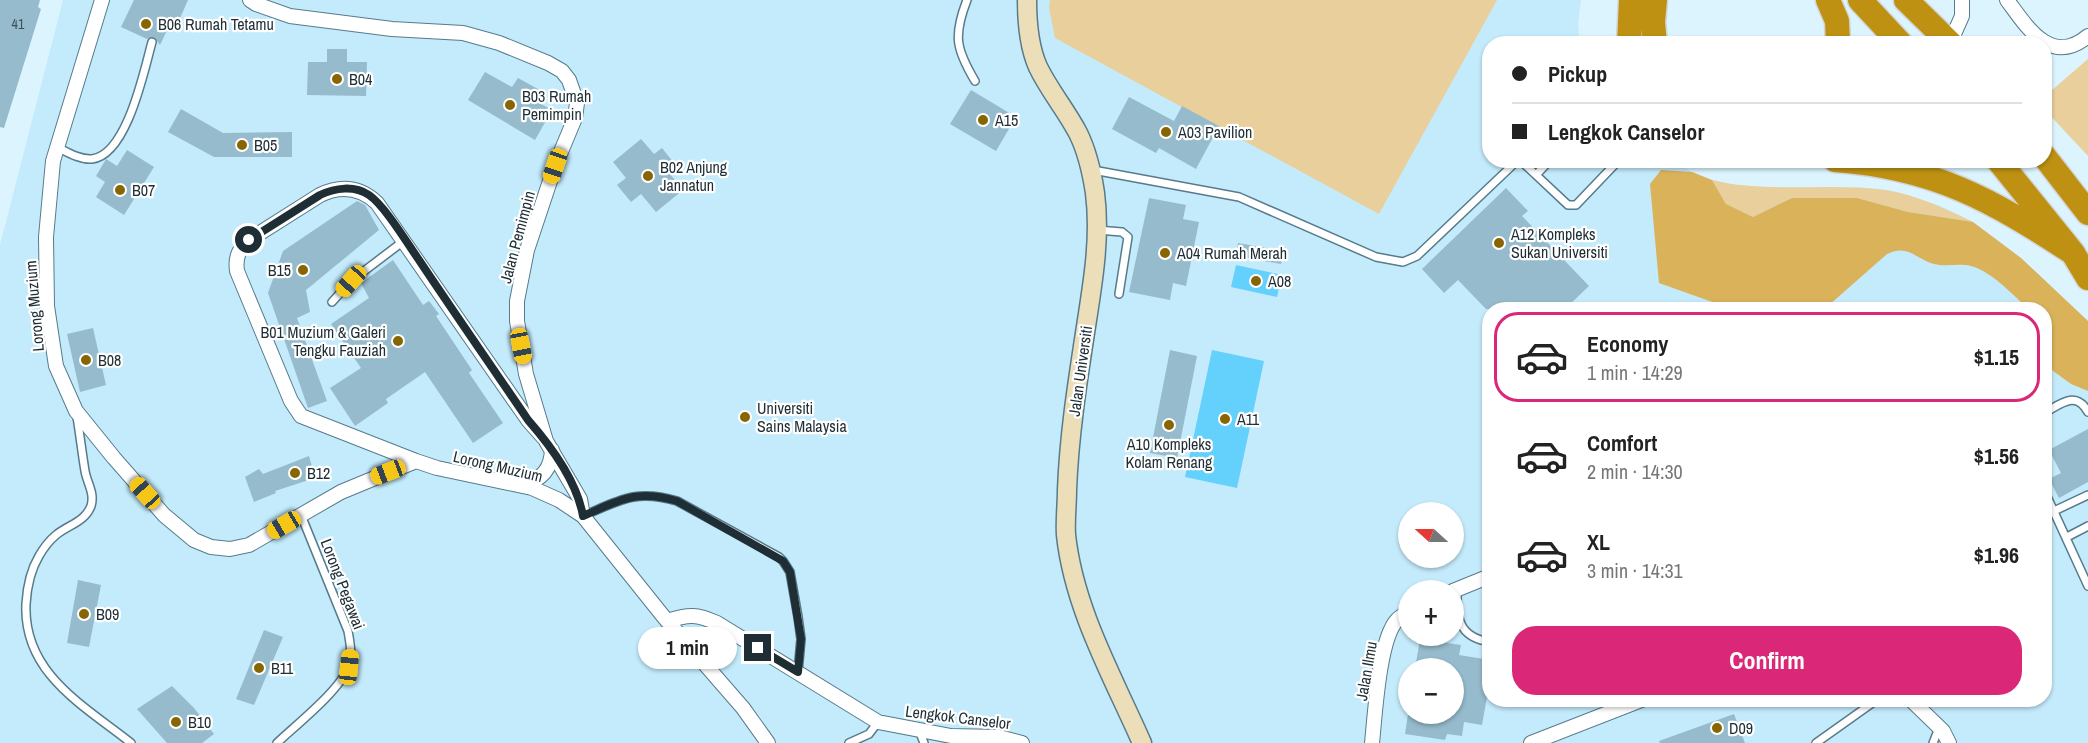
<!DOCTYPE html>
<html lang="en">
<head>
<meta charset="utf-8">
<style>
	body { margin:0; font-family:"Archivo Narrow",sans-serif; background:#f6f6f6; color:#222; height:100vh; display:flex; flex-direction:column; font-size:22px; white-space:nowrap }
	* { box-sizing:border-box; margin:0 }
	p { font-size:20px; color:#767676 }
	.icon { flex:none; width:33px; height:33px; fill:none; stroke:currentColor; stroke-width:2; stroke-linecap:round; stroke-linejoin:round }
	.map { position:relative; flex:1; overflow:hidden }
	.drawer { position:absolute; left:1482px; top:302px; width:570px; height:405px; display:flex; flex-direction:column; background:#fff; border-radius:24px; box-shadow:0 2px 4px #0004 }
	.drawer>* { flex:none }
	.guide { position:absolute; left:1482px; top:36px; width:570px; height:132px; border-radius:24px; box-shadow:0 2px 4px #0004; display:grid; align-content:center; height:132px; padding:0 30px; background:#fff }
	.needle { width:39px; rotate:291deg }
	.tools { position:absolute; left:1398px; top:502px; display:grid; gap:12px }
	.tools a { display:grid; place-items:center; width:66px; height:66px; border-radius:50%; background:#fff; box-shadow:0 2px 4px #0004; font-size:30px }
	.end { position:absolute; width:27px; height:27px; margin:-14px; border:8px solid #1e2e34; background:#fff; box-shadow:0 0 0 3px #fff }
	.from { border-radius:50% }
	.bubble { position:absolute; height:42px; border-radius:21px; background:#fff; box-shadow:0 2px 4px #0004; font-size:20px; font-weight:700; line-height:42px; text-align:center }
	.car { position:absolute; width:18px; height:36px; margin:-18px -9px; border-radius:8px; box-shadow:0 0 4px 2px #0007; background:linear-gradient(#f5c518 24%,#345 0 40%,#f5c518 0 76%,#345 0 86%,#f5c518 0) }
	.guide b { display:flex; align-items:center; gap:21px; height:57px; font-size:22px }
	.guide b+b { border-top:2px solid #e0e0e0 }
	.guide i { width:15px; height:15px; background:#222 }
	ul { padding:10px 0 0; list-style:none }
	li { display:flex; align-items:center; gap:18px; height:90px; margin:0 12px 9px; padding:0 18px; border:3px solid transparent; border-radius:24px }
	li div { flex:1 }
	li b { display:block; font-size:22px }
	li em { font-style:normal; font-weight:700 }
	li.selected { border-color:#db2777 }
	li>.icon { width:54px; height:54px; stroke-width:1.5 }
	.action { display:flex; gap:12px; margin-top:auto; padding:12px 30px }
	.action a { flex:1; height:69px; border-radius:24px; background:#db2777; color:#fff; font-size:24px; font-weight:700; line-height:69px; text-align:center }
	.map>svg:first-child { display:block }
	.built { fill:#c4ebfc; fill-rule:evenodd }
	.green { fill:#e8cf9b }
	.forest { fill:#d9b25a }
	.water { fill:#64d1fc }
	.building { fill:#95bbcc }
	.lines { fill:none; stroke-linecap:round; stroke-linejoin:round }
	.lane-casing { stroke:#567b8b; stroke-width:10 }
	.street-casing { stroke:#567b8b; stroke-width:16 }
	.secondary-casing { stroke:#567b8b; stroke-width:21 }
	.highway-casing { stroke:#d2d5d6; stroke-width:27 }
	.lane { stroke:#fff; stroke-width:7 }
	.street { stroke:#fff; stroke-width:14 }
	.secondary { stroke:#ecdeb8; stroke-width:18 }
	.highway { stroke:#be9113; stroke-width:24 }
	.route { stroke:#1e2e34; stroke-width:8 }
	.poi-dot { fill:#876500; stroke:#fff; stroke-width:2 }
	.labels { text-anchor:middle; stroke-width:4.5; stroke-linejoin:round; paint-order:stroke }
	.number-label { font-size:14px; fill:#3c515a }
	.poi-label { font-size:16px; fill:#1e2e34; stroke:#fff; text-anchor:start }
	.street-label { font-size:16px; fill:#1e2e34; stroke:#fff }
</style>
</head>
<body>
<div class="map">
<svg width="2088" height="743" viewBox="0 0 2088 743">
	<rect width="100%" height="100%" fill="#dcf4fe"/>
	<!-- built -->
	<path class="built" d="M 63,0 L 1581,0 L 1578,24 L 1580,43 L 1490,44 L 1490,160 L 1674,161 L 1692,172 L 1712,180 L 1737,186 L 1887,190 L 1938,205 L 1973,222 L 2021,258 L 2088,321 L 2088,743 L 0,743 L 0,245 ZM 1490,309 L 2044,309 L 2044,699 L 1490,699 ZM 1408,513 L 1454,513 L 1454,558 L 1408,558 ZM 1408,591 L 1454,591 L 1454,636 L 1408,636 ZM 1408,669 L 1454,669 L 1454,714 L 1408,714 Z"/>
	<!-- green -->
	<path class="green" d="M 1050,0 L 1497,0 L 1379,214 L 1055,38 L 1049,8 Z
		M 2088,59 L 2088,156 L 2045,110 L 2044,97 Z
		M 1712,180 C 1769,194 1829,182 1886,190 C 1917,195 1946,209 1973,222 L 1908,212 L 1857,198 L 1792,198 L 1753,217 L 1726,204 Z"/>
	<!-- forest -->
	<path class="forest" d="M 1661,170 L 1692,172 L 1712,180 L 1726,204 L 1753,217 L 1792,198 L 1857,198 L 1908,212 L 1973,222 L 2021,258 L 2088,321 L 2088,391 L 2071,384 L 2045,365 L 2044,309 L 2025,309 L 2023,304 C 2009,291 1990,271 1971,266 C 1959,263 1946,267 1934,264 C 1914,258 1908,244 1887,254 L 1828,306 L 1821,309 L 1732,309 L 1659,283 L 1650,184 Z"/>
	<!-- water -->
	<path class="water" d="M 1236,265 L 1282,275 L 1277,297 L 1231,287 Z
		M 1212,350 L 1264,361 L 1237,488 L 1185,477 Z"/>
	<!-- building -->
	<path class="building" d="M 0,0 L 40,0 L 38,7 L 41,9 L 4,128 L 0,127 Z
		M 134,0 L 188,0 L 177,25 L 171,22 L 160,45 L 154,37 L 147,39 L 121,27 Z
		M 327,49 L 347,49 L 347,62 L 367,62 L 366,96 L 307,95 L 308,62 L 327,62 Z
		M 485,72 L 512,87 L 518,78 L 538,89 L 532,99 L 552,110 L 535,140 L 468,100 Z
		M 971,90 L 1016,117 L 996,151 L 950,124 Z
		M 1129,97 L 1174,121 L 1182,106 L 1219,126 L 1196,169 L 1159,148 L 1156,153 L 1112,129 Z
		M 181,109 L 223,133 L 292,132 L 292,157 L 214,157 L 168,132 Z
		M 641,139 L 654,154 L 662,148 L 677,167 L 670,174 L 683,190 L 656,212 L 641,194 L 631,202 L 617,185 L 626,178 L 613,162 Z
		M 127,150 L 154,167 L 124,215 L 96,197 L 105,182 L 96,176 L 106,159 L 117,166 Z
		M 1506,188 L 1528,211 L 1522,216 L 1589,286 L 1565,309 L 1486,309 L 1458,280 L 1444,293 L 1422,269 Z
		M 1149,198 L 1186,205 L 1183,219 L 1199,222 L 1186,286 L 1173,283 L 1170,300 L 1129,292 Z
		M 357,201 L 365,205 L 379,230 L 306,290 L 310,312 L 297,318 L 327,401 L 308,408 L 268,293 L 283,251 Z
		M 1238,243 L 1284,251 L 1281,264 L 1236,256 Z
		M 393,260 L 423,305 L 429,301 L 439,314 L 436,316 L 472,370 L 469,373 L 503,423 L 473,443 L 425,372 L 386,399 L 388,403 L 355,426 L 330,388 L 361,368 L 331,324 L 369,298 L 361,283 Z
		M 93,328 L 106,385 L 80,392 L 67,334 Z
		M 1170,350 L 1197,356 L 1177,458 L 1150,453 Z
		M 2088,429 L 2088,482 L 2059,498 L 2049,479 L 2061,473 L 2049,450 Z
		M 309,456 L 315,478 L 275,491 L 276,493 L 254,502 L 245,477 L 259,469 L 263,474 Z
		M 78,580 L 101,585 L 89,647 L 67,643 Z
		M 264,630 L 283,637 L 254,705 L 236,699 Z
		M 1420,639 L 1461,645 L 1459,655 L 1490,660 L 1490,680 L 1482,725 L 1464,722 L 1462,736 L 1447,734 L 1445,740 L 1405,734 L 1408,714 L 1454,714 L 1454,669 L 1415,669 Z
		M 172,686 L 194,708 L 214,734 L 202,743 L 167,743 L 137,709 Z
		M 1734,714 L 1745,743 L 1660,743 L 1659,741 Z"/>
	<g class="lines">
		<defs>
			<path id="lane" d="M 967,0 C 953,36 956,49 975,81
				M 57,147 C 67,152 80,160 92,159 C 127,155 144,71 152,42
				M 1520,160 L 1568,205 L 1576,205 L 1619,160
				M 1093,170 L 1239,197 L 1376,257 L 1403,262 L 1417,256 L 1518,160
				M 1536,175 L 1550,160
				M 1097,230 L 1122,232 L 1128,237 L 1119,294
				M 332,302 L 351,281 L 405,240
				M 2044,413 C 2061,404 2076,390 2088,412
				M 77,417 C 80,435 82,453 85,471 C 87,483 95,493 91,506 C 85,522 68,525 56,535 C 50,540 43,549 39,556 C 30,571 27,587 26,604 C 23,673 83,705 131,743
				M 2044,490 L 2088,586
				M 2054,511 L 2088,495
				M 583,516 C 620,500 636,489 677,501 L 779,557 L 783,561 L 790,572 L 798,617 L 801,639 L 798,672
				M 2067,537 L 2088,526
				M 1457,589 C 1457,617 1457,637 1490,642
				M 919,730 L 924,743
				M 277,743 C 296,725 339,691 348,668 C 353,656 350,643 348,631 L 301,515
				M 849,743 L 869,734 L 878,722
				M 1816,743 L 1878,699
				M 1933,743 L 1939,728"/>
			<path id="street" d="M 102,0 L 53,161 L 46,237 L 47,306 L 56,366 L 76,411 L 114,458 L 164,515 L 194,540 L 211,547 L 230,549 L 249,545 L 341,492 L 416,461 L 437,468 L 532,488 L 559,500 L 583,516 L 663,616 L 743,708 L 768,743
				M 250,0 L 256,4 L 290,16 L 392,29 L 463,33 L 499,43 L 548,63 L 562,71 L 569,80 L 577,103 L 575,118 L 555,166 L 527,250 L 517,301 L 517,321 L 526,374 L 546,441 L 580,499 L 583,516
				M 2007,0 C 2027,27 2051,67 2088,36
				M 1950,43 L 1962,16 L 1962,0
				M 416,461 L 301,416 L 291,401 L 237,271 C 235,257 239,249 249,240 L 320,195 C 341,185 360,187 377,203 L 528,420 L 543,437
				M 524,486 C 542,478 551,470 552,450
				M 1453,591 L 1490,576
				M 667,621 C 689,614 697,614 717,623 L 878,722 L 951,736 L 999,737 L 1022,743
				M 1910,699 L 1943,731 L 1949,743
				M 1372,743 C 1375,715 1379,639 1397,620 C 1400,617 1405,614 1408,612
				M 1531,743 L 1644,699"/>
			<path id="secondary" d="M 1027,0 C 1027,21 1029,47 1038,67 C 1049,90 1066,110 1078,133 C 1087,151 1092,173 1095,193 C 1101,240 1092,287 1085,333 C 1077,385 1069,437 1067,490 C 1067,505 1065,521 1066,535 C 1074,609 1113,677 1142,743"/>
			<path id="highway" d="M 1828,0 L 1837,21 L 1838,44
				M 1860,0 L 1901,44
				M 1906,0 L 1951,44
				M 1629,44 L 1631,0
				M 1655,44 L 1653,22 L 1655,0
				M 2044,156 L 2088,213
				M 1835,160 C 1934,167 1992,200 2073,253
				M 1998,160 L 2073,253 L 2088,278"/>
		</defs>
		<!-- lane casing -->
		<use href="#lane" class="lane-casing"/>
		<!-- street casing -->
		<use href="#street" class="street-casing"/>
		<!-- secondary casing -->
		<use href="#secondary" class="secondary-casing"/>
		<!-- highway casing -->
		<use href="#highway" class="highway-casing"/>
		<!-- lane -->
		<use href="#lane" class="lane"/>
		<!-- street -->
		<use href="#street" class="street"/>
		<!-- secondary -->
		<use href="#secondary" class="secondary"/>
		<!-- highway -->
		<use href="#highway" class="highway"/>
	</g>
	<g class="lines">
		<!-- route -->
		<path class="route" d="M 249,240 L 320,195 C 335,188 354,185 369,195 C 385,206 407,243 419,260 C 455,314 492,367 528,420 C 550,445 577,482 583,516 C 620,500 636,489 677,501 L 783,561 L 790,572 L 801,639 L 798,672 L 758,648"/>
	</g>
	<!-- markers -->
	<g class="poi-dot">
		<circle cx="146" cy="24" r="6"/>
		<circle cx="337" cy="79" r="6"/>
		<circle cx="510" cy="105" r="6"/>
		<circle cx="983" cy="120" r="6"/>
		<circle cx="1166" cy="132" r="6"/>
		<circle cx="242" cy="145" r="6"/>
		<circle cx="648" cy="176" r="6"/>
		<circle cx="120" cy="190" r="6"/>
		<circle cx="1499" cy="243" r="6"/>
		<circle cx="1165" cy="253" r="6"/>
		<circle cx="303" cy="270" r="6"/>
		<circle cx="1256" cy="281" r="6"/>
		<circle cx="398" cy="341" r="6"/>
		<circle cx="86" cy="360" r="6"/>
		<circle cx="745" cy="417" r="6"/>
		<circle cx="1225" cy="419" r="6"/>
		<circle cx="1169" cy="425" r="6"/>
		<circle cx="295" cy="473" r="6"/>
		<circle cx="84" cy="614" r="6"/>
		<circle cx="259" cy="668" r="6"/>
		<circle cx="176" cy="722" r="6"/>
		<circle cx="1717" cy="728" r="6"/>
	</g>
	<g class="labels">
		<!-- number labels -->
		<g class="number-label">
			<text x="18" y="29">41</text>
		</g>
		<!-- poi labels -->
		<g class="poi-label">
			<text x="158" y="30">B06 Rumah Tetamu</text>
			<text x="349" y="85">B04</text>
			<text x="522" y="102">B03 Rumah<tspan x="522" dy="18">Pemimpin</tspan></text>
			<text x="995" y="126">A15</text>
			<text x="1178" y="138">A03 Pavilion</text>
			<text x="254" y="151">B05</text>
			<text x="660" y="173">B02 Anjung<tspan x="660" dy="18">Jannatun</tspan></text>
			<text x="132" y="196">B07</text>
			<text x="1511" y="240">A12 Kompleks<tspan x="1511" dy="18">Sukan Universiti</tspan></text>
			<text x="1177" y="259">A04 Rumah Merah</text>
			<text x="291" y="276" text-anchor="end">B15</text>
			<text x="1268" y="287">A08</text>
			<text x="386" y="338" text-anchor="end">B01 Muzium &amp; Galeri<tspan x="386" dy="18">Tengku Fauziah</tspan></text>
			<text x="98" y="366">B08</text>
			<text x="757" y="414">Universiti<tspan x="757" dy="18">Sains Malaysia</tspan></text>
			<text x="1237" y="425">A11</text>
			<text x="1169" y="450" text-anchor="middle">A10 Kompleks<tspan x="1169" dy="18">Kolam Renang</tspan></text>
			<text x="307" y="479">B12</text>
			<text x="96" y="620">B09</text>
			<text x="271" y="674">B11</text>
			<text x="188" y="728">B10</text>
			<text x="1729" y="734">D09</text>
		</g>
		<!-- street labels -->
		<g class="street-label">
			<text transform="translate(517 237) rotate(-75)" y="6">Jalan Pemimpin</text>
			<text transform="translate(34 306) rotate(-95)" y="6">Lorong Muzium</text>
			<text transform="translate(1080 371) rotate(-82)" y="6">Jalan Universiti</text>
			<text transform="translate(498 466) rotate(13)" y="6">Lorong Muzium</text>
			<text transform="translate(343 584) rotate(69)" y="6">Lorong Pegawai</text>
			<text transform="translate(1366 671) rotate(-80)" y="6">Jalan Ilmu</text>
			<text transform="translate(958 717) rotate(7)" y="6">Lengkok Canselor</text>
		</g>
	</g>
</svg>
<div class="tools">
<a><svg class="needle" viewBox="-14 -14 28 28"><path d="M0-13l5 13h-10z" fill="#e53935"/><path d="M0 13l5-13h-10z" fill="#767676"/></svg></a>
<a>+</a>
<a>−</a>
</div>
<i class="end from" style="left:249px;top:240px"></i>
<i class="end" style="left:758px;top:648px"></i>
<div class="bubble" style="left:638px;top:627px;width:99px">1 min</div>
<i class="car" style="left:555px;top:166px;rotate:199deg"></i>
<i class="car" style="left:351px;top:281px;rotate:222deg"></i>
<i class="car" style="left:521px;top:346px;rotate:169deg"></i>
<i class="car" style="left:388px;top:472px;rotate:249deg"></i>
<i class="car" style="left:145px;top:493px;rotate:318deg"></i>
<i class="car" style="left:284px;top:525px;rotate:240deg"></i>
<i class="car" style="left:349px;top:667px;rotate:6deg"></i>
<div class="guide">
<b><i class="from"></i>Pickup</b>
<b><i></i>Lengkok Canselor</b>
</div>
<section class="drawer">
<ul>
<li class="selected"><svg class="icon" aria-label="car" viewBox="0 0 24 24"><path d="M5 17H2v-5l4-1 3-4h7l3 4 3 1v5h-3M9 17h6M6 11h13"/><circle cx="7" cy="17" r="2"/><circle cx="17" cy="17" r="2"/></svg><div><b>Economy</b><p>1 min · 14:29</p></div><em>$1.15</em></li>
<li><svg class="icon" aria-label="car" viewBox="0 0 24 24"><path d="M5 17H2v-5l4-1 3-4h7l3 4 3 1v5h-3M9 17h6M6 11h13"/><circle cx="7" cy="17" r="2"/><circle cx="17" cy="17" r="2"/></svg><div><b>Comfort</b><p>2 min · 14:30</p></div><em>$1.56</em></li>
<li><svg class="icon" aria-label="car" viewBox="0 0 24 24"><path d="M5 17H2v-5l4-1 3-4h7l3 4 3 1v5h-3M9 17h6M6 11h13"/><circle cx="7" cy="17" r="2"/><circle cx="17" cy="17" r="2"/></svg><div><b>XL</b><p>3 min · 14:31</p></div><em>$1.96</em></li>
</ul>
<div class="action"><a>Confirm</a></div>
</section>
</div>
</body>
</html>
